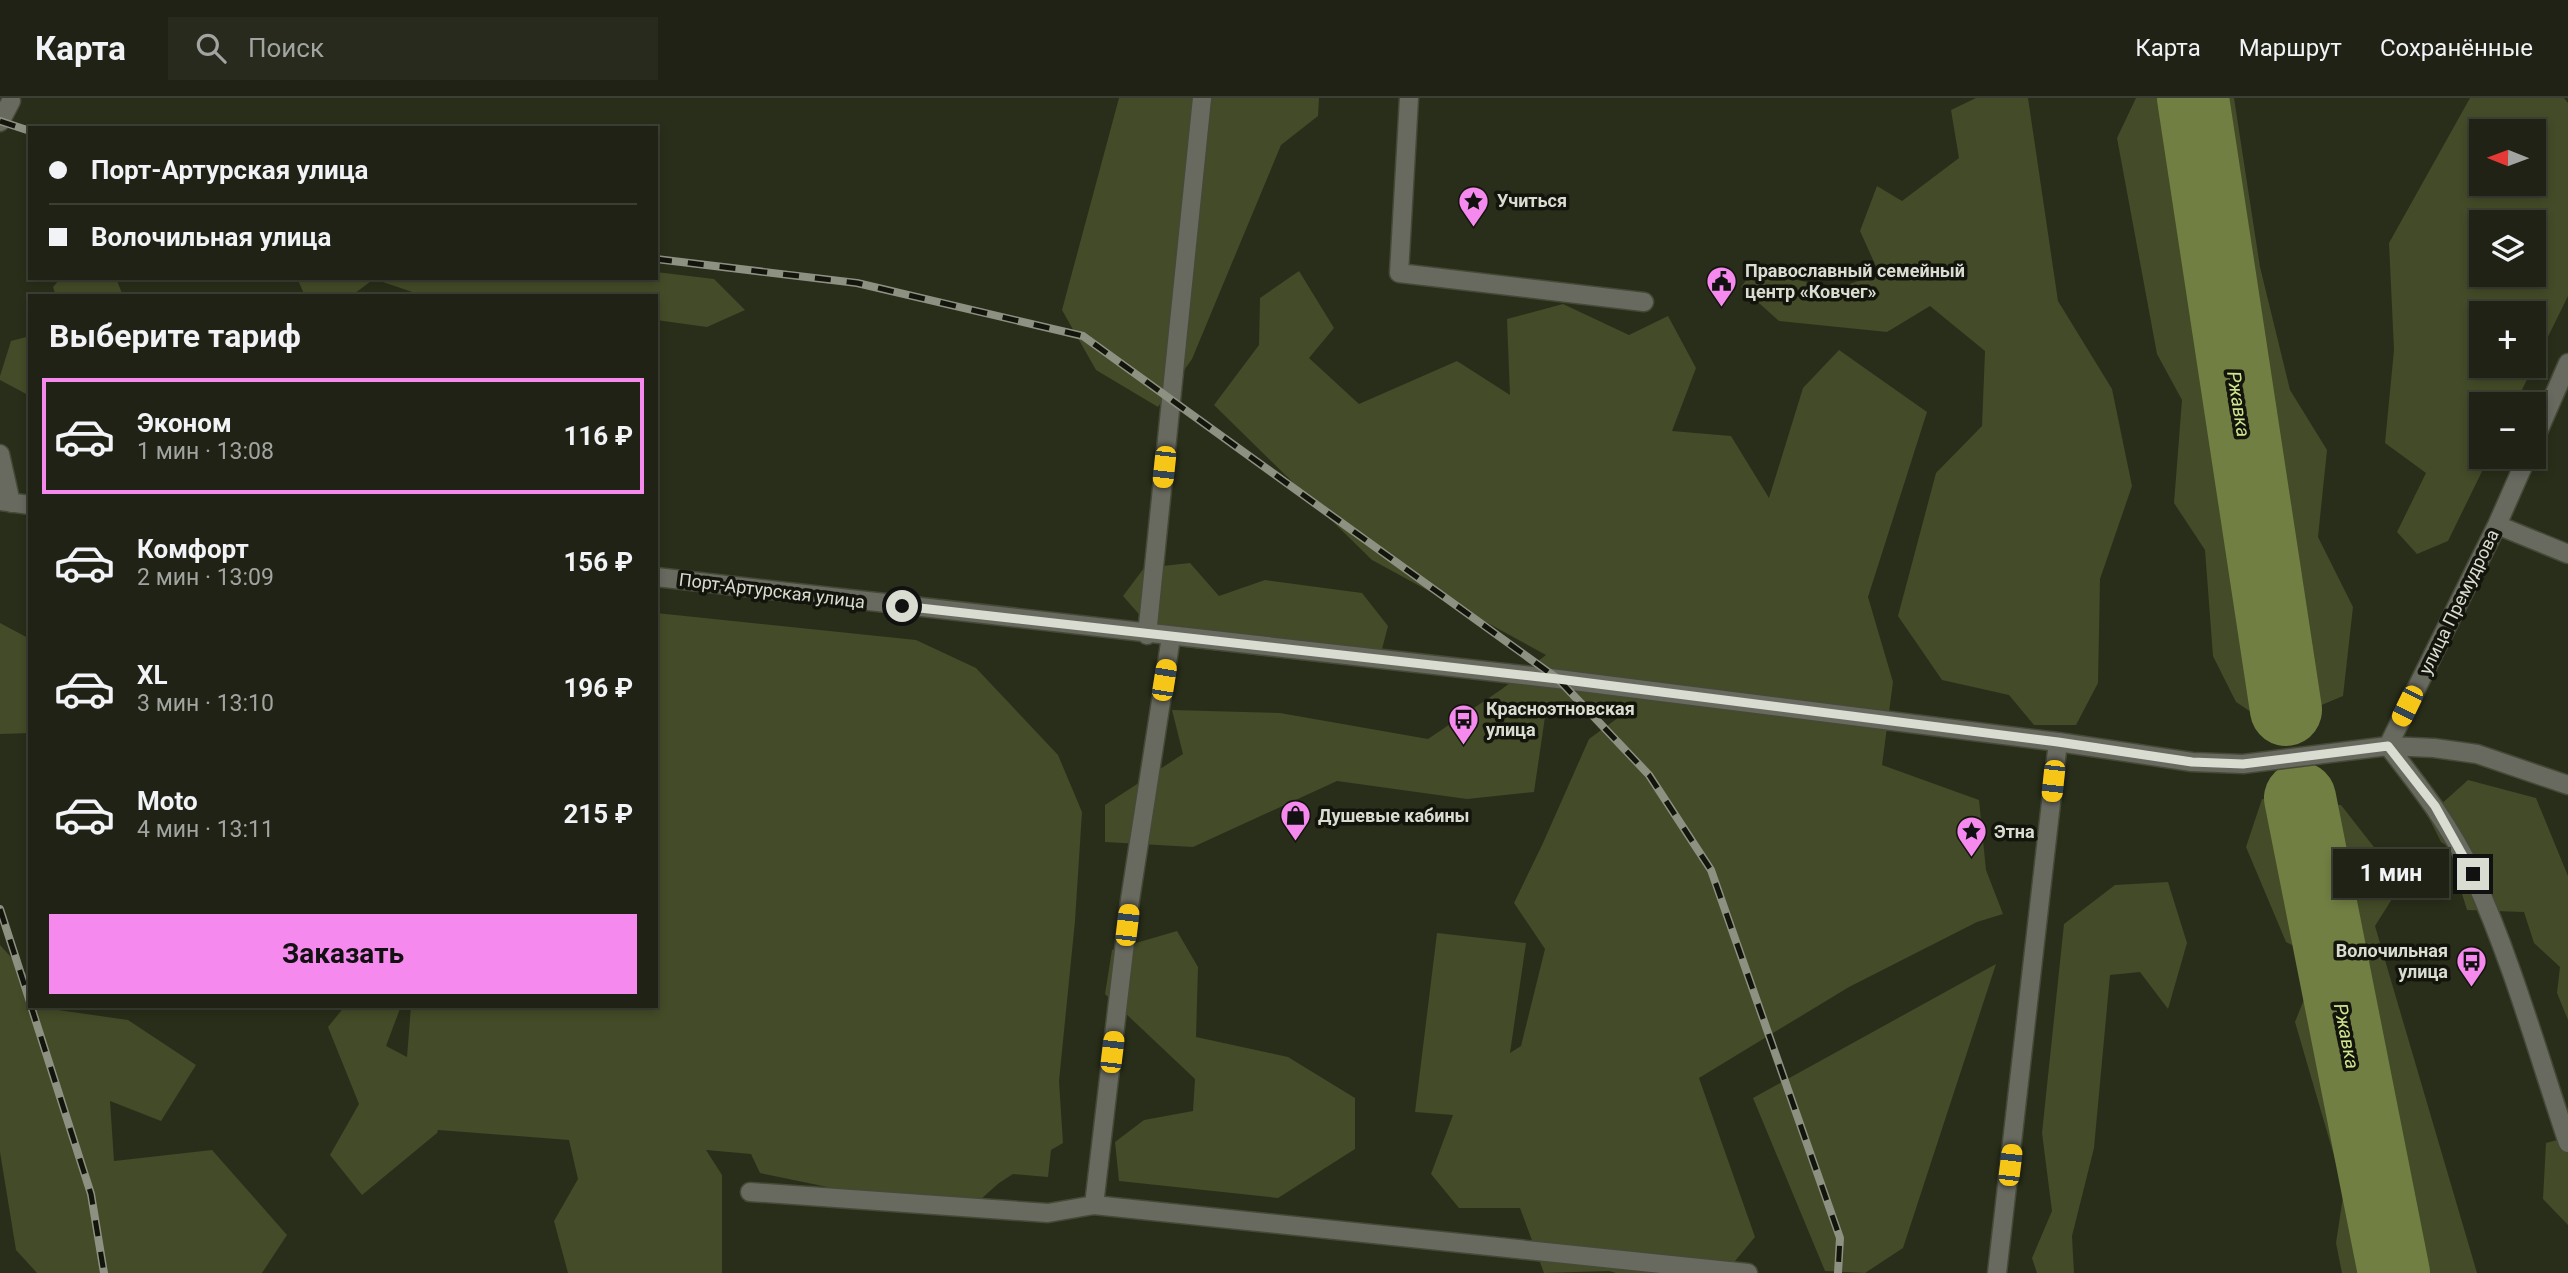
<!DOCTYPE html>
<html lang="ru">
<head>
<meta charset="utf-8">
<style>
	body { margin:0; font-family:Roboto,sans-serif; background:#272a1d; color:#f1f3f6; height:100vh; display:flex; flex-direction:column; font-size:26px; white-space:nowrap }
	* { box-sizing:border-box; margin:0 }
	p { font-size:23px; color:#a1a4a0 }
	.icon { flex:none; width:38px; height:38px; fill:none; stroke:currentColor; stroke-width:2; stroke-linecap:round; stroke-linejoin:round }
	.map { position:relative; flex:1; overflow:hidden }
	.drawer { position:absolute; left:28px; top:196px; width:630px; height:714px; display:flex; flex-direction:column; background:#1f2214; border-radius:0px; box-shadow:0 4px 10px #0003,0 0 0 2px #3c3f34 }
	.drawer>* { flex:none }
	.hud { position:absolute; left:28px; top:28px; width:630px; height:154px; border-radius:0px; box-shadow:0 4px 10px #0003,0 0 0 2px #3c3f34; display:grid; align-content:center; height:154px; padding:0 21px; background:#1f2214 }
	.needle { width:46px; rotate:271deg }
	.controls { position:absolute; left:2469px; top:21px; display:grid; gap:14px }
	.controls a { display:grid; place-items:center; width:77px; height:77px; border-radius:0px; background:#1f2214; box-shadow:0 4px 10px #0003,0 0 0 2px #3c3f34; font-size:35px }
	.end { position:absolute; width:32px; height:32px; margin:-16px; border:9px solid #d9dcd0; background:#111; box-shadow:0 0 0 4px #111 }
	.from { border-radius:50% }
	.bubble { position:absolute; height:49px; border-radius:0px; background:#1f2214; box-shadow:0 4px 10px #0003,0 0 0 2px #3c3f34; font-size:23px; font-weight:700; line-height:49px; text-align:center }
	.car { position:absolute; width:21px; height:42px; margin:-21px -10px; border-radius:9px; box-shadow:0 0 5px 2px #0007; background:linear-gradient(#f5c518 24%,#345 0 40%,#f5c518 0 76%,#345 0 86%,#f5c518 0) }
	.hud b { display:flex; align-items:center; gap:24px; height:66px; font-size:26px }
	.hud b+b { border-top:2px solid #3c3f34 }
	.hud i { width:18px; height:18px; background:#f1f3f6 }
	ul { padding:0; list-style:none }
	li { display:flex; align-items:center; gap:21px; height:116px; margin:0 14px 10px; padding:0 7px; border:4px solid transparent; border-radius:0px }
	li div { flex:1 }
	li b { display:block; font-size:26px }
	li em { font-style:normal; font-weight:700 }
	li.active { border-color:#f589ee }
	li>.icon { width:63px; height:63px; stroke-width:1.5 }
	h2 { padding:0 21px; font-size:32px; line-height:84px }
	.cta { display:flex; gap:14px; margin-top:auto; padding:14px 21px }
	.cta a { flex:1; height:80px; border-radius:0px; background:#f589ee; color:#111; font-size:28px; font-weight:700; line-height:80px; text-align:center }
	header { display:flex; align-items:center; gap:42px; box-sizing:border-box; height:98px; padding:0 35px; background:#1f2214; border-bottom:2px solid #3c3f34 }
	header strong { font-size:33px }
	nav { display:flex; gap:38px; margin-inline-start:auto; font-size:24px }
	.search { width:490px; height:63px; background:#272a1d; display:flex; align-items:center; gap:18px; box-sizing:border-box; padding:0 24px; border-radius:0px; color:#a1a4a0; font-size:26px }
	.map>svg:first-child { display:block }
	.green { fill:#434b28; fill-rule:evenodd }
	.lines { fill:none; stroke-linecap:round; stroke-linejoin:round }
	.river { stroke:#717f43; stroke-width:72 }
	.minor-casing { stroke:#454a37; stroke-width:21 }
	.minor { stroke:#686a60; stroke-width:18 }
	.rail-casing { stroke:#8d9182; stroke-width:8 }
	.rail { stroke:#13150c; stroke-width:5; stroke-dasharray:16; stroke-linecap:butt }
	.route { stroke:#d9dcd0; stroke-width:9 }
	.labels { text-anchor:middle; stroke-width:7; stroke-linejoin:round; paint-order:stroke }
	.poi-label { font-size:18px; font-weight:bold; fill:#d9dcd0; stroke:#13150c; text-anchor:start }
	.street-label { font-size:18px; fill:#d9dcd0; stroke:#13150c }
	.water-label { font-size:19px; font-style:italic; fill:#d0e58d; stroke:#13150c }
</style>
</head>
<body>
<header>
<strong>Карта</strong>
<div class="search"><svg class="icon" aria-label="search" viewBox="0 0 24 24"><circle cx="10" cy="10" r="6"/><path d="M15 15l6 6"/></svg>Поиск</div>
<nav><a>Карта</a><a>Маршрут</a><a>Сохранённые</a></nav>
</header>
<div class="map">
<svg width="2568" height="1175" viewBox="0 0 2568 1175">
	<rect width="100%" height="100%" fill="#292e1a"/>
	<!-- green -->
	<path class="green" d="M 1119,0 L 1319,0 L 1318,18 L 1281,47 L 1192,261 L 1158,309 L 1096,272 L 1062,212 Z
		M 1976,0 L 2028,0 L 2058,203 L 2112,291 L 2132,388 L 2100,481 L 2098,585 L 2076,627 L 2034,627 L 2009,597 L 1942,582 L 1898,518 L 1936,375 L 1982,328 L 1985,253 L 1930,208 L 1887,234 L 1779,223 L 1741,189 L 1754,172 L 1837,191 L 1879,175 L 1860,133 L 1877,88 L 1902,103 L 1959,60 L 1951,12 Z
		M 2136,0 L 2234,0 L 2260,169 L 2290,292 L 2327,352 L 2318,439 L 2353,509 L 2343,598 L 2272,628 L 2236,604 L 2213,558 L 2205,452 L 2174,405 L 2182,302 L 2157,256 L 2117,40 Z
		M 2470,0 L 2564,0 L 2568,5 L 2568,198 L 2515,306 L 2482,306 L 2482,359 L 2489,359 L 2448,443 L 2417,456 L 2397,434 L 2426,375 L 2385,345 L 2394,252 L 2389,145 ZM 2482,33 L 2534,33 L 2534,86 L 2482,86 ZM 2482,124 L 2534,124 L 2534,177 L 2482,177 ZM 2482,215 L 2534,215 L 2534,268 L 2482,268 Z
		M 1299,173 L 1334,230 L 1309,260 L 1359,306 L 1457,263 L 1510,297 L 1507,221 L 1563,206 L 1629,237 L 1668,218 L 1696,270 L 1672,333 L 1731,338 L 1769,400 L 1803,290 L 1839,252 L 1927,314 L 1868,499 L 1893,584 L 1882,667 L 1979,702 L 1986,772 L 2003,816 L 1977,824 L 1849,889 L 1699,980 L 1755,1139 L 1725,1175 L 1616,1175 L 1609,1173 L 1544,1175 L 1520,1110 L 1459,1110 L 1431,1076 L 1453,1017 L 1415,1014 L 1437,835 L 1526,845 L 1510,955 L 1521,948 L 1545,851 L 1514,805 L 1543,745 L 1589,641 L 1630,611 L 1547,605 L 1534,694 L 1467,701 L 1337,683 L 1193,749 L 1105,744 L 1105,707 L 1183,656 L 1172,612 L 1280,615 L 1428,641 L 1502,591 L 1546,557 L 1372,462 L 1214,307 L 1259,247 L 1260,200 Z
		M 656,174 L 714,181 L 745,212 L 707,229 L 656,222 L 656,198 L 424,198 L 374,181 L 351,198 L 305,198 L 297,180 L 656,180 Z
		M 61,180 L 116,180 L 123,198 L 56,198 L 53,189 Z
		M 30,238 L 30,298 L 0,282 L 0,278 L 11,243 Z
		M 1190,465 L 1219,498 L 1265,482 L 1362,495 L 1388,528 L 1382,551 L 1324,565 L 1166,547 L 1123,498 L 1144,470 Z
		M 656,515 L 916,542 L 976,570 L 1058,657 L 1082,714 L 1075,823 L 1059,983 L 1063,1045 L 1051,1052 L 1048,1079 L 1013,1076 L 999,1085 L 963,1117 L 760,1075 L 751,1056 L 706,1052 L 722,1077 L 722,1175 L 568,1175 L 554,1123 L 578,1081 L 569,1042 L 438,1032 L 437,1035 L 362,1097 L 330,1057 L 359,1006 L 328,929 L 345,908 L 401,908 L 386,948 L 407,959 L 411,908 L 656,908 Z
		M 0,525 L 30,541 L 30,635 L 0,636 Z
		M 2468,682 L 2536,700 L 2568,778 L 2568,922 L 2557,895 L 2560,869 L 2534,845 L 2524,814 L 2467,812 L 2459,786 L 2467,761 L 2441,744 L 2428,718 Z
		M 2262,701 L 2341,707 L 2402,785 L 2375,828 L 2477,1175 L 2342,1175 L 2336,1145 L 2344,1092 L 2295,924 L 2320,861 L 2286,844 L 2246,749 Z
		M 2168,784 L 2187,845 L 2168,911 L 2140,874 L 2110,877 L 2094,1050 L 2072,1138 L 2074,1175 L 2037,1175 L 2032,1160 L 2052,1113 L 2042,1035 L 2064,826 L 2115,787 Z
		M 1177,833 L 1198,869 L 1196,939 L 1288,959 L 1355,1000 L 1355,1051 L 1278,1100 L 1119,1083 L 1115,1044 L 1144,1022 L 1193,1013 L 1195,981 L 1105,896 L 1112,852 Z
		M 0,847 L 30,880 L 30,908 L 55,908 L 58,912 L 128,922 L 196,967 L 161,1023 L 110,1003 L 114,1063 L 212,1052 L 287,1137 L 262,1175 L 37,1175 L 16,1152 L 0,1054 Z
		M 1996,866 L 1903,1150 L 1865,1175 L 1825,1173 L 1753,1000 Z
		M 2568,1039 L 2568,1127 L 2543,1101 L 2546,1045 Z"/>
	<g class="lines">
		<!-- river -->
		<path class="river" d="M 2193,0 L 2286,612
			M 2300,700 L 2394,1175"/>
		<defs>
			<path id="minor" d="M 1409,0 L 1399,175 L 1644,204
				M 0,24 L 11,3
				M 2534,343 L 2568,265
				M 0,356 L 11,405
				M 0,403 L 30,407
				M 2497,427 L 2568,456
				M 656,479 L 1558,581 L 2058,644 L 2192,664 L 2243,666 L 2388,648 L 2434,650 L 2477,656 L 2568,687
				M 1147,537 L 1202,0
				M 1171,539 L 1130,802 L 1094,1107 L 1748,1175
				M 2388,648 C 2420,689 2452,730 2473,777 C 2512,863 2538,956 2568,1045
				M 2388,648 L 2497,427 L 2527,359
				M 750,1094 L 1048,1115 L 1094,1107
				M 1997,1175 L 2058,644"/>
		</defs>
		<!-- minor casing -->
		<use href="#minor" class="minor-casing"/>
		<!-- minor -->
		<use href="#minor" class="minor"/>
		<defs>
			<path id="rail" d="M 0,23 L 30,33
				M 656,161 L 857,185 L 1083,238 L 1558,581 L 1649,677 L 1711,772 L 1840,1140 L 1838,1175
				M 0,811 L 30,904
				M 31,908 L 91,1096 L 104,1175"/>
		</defs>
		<!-- rail casing -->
		<use href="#rail" class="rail-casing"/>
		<!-- rail -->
		<use href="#rail" class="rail"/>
	</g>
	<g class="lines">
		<!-- route -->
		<path class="route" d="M 902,508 L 1558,581 L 2058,644 L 2192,664 L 2243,666 L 2388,648 L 2435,708 L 2473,776"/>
	</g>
	<!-- icons -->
	<defs>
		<symbol id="sight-pin" viewBox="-11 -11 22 30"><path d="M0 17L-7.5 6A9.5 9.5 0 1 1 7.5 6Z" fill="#f589ee" stroke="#13150c"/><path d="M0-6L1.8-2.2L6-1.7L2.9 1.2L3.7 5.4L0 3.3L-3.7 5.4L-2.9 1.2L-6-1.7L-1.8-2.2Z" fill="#111"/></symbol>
		<symbol id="civic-pin" viewBox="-11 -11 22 30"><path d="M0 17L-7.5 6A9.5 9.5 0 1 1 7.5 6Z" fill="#f589ee" stroke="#13150c"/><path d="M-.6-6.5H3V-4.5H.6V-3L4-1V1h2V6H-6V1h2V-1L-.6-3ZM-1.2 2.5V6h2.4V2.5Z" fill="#111"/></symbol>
		<symbol id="bus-pin" viewBox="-11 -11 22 30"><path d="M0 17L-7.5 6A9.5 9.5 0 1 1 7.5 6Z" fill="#f589ee" stroke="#13150c"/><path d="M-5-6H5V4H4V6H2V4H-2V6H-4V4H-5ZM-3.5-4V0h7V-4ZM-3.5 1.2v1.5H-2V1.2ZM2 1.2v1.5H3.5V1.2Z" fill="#111"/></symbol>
		<symbol id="shop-pin" viewBox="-11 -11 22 30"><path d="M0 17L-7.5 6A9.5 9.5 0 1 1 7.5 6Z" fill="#f589ee" stroke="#13150c"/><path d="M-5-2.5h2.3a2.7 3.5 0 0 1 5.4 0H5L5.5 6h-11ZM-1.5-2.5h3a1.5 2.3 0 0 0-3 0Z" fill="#111"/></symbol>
	</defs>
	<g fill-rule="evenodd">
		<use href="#sight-pin" x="1456" y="86" width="35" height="47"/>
		<use href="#civic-pin" x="1704" y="166" width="35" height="47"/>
		<use href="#bus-pin" x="1446" y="604" width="35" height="47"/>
		<use href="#shop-pin" x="1278" y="700" width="35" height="47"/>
		<use href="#sight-pin" x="1954" y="716" width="35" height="47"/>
		<use href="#bus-pin" x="2454" y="846" width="35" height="47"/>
	</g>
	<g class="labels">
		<!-- poi labels -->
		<g class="poi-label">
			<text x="1497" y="109">Учиться</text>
			<text x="1745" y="179">Православный семейный<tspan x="1745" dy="21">центр «Ковчег»</tspan></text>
			<text x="1486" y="617">Красноэтновская<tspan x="1486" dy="21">улица</tspan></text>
			<text x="1318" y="724">Душевые кабины</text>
			<text x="1994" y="740">Этна</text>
			<text x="2448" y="859" text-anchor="end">Волочильная<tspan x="2448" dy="21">улица</tspan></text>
		</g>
		<!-- street labels -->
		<g class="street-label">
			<text transform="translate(772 493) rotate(7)" y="6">Порт-Артурская улица</text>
			<text transform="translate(2459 504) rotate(-64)" y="6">улица Премудрова</text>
		</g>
		<!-- water labels -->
		<g class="water-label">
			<text transform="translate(2239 306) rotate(81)" y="7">Ржавка</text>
			<text transform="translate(2347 938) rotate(79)" y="7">Ржавка</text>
		</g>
	</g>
</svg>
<div class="controls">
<a><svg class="needle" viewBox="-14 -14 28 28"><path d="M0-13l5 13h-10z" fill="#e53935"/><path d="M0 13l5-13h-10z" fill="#a1a4a0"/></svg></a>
<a><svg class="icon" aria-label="layers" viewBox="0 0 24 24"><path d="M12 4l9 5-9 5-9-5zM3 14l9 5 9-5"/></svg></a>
<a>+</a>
<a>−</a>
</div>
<i class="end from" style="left:902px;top:508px"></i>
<i class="end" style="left:2473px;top:776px"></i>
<div class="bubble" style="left:2333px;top:751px;width:116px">1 мин</div>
<i class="car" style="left:1164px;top:369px;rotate:186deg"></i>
<i class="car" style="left:1164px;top:582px;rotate:9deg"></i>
<i class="car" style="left:2407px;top:608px;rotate:206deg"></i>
<i class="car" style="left:2053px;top:683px;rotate:186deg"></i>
<i class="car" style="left:1127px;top:827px;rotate:7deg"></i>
<i class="car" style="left:1112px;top:954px;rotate:7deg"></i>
<i class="car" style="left:2010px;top:1067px;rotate:7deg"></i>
<div class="hud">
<b><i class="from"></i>Порт-Артурская улица</b>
<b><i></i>Волочильная улица</b>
</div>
<section class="drawer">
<h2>Выберите тариф</h2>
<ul>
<li class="active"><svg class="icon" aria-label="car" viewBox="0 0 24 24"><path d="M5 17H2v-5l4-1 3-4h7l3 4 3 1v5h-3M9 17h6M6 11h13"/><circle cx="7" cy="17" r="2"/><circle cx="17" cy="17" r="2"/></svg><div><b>Эконом</b><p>1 мин · 13:08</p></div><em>116 ₽</em></li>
<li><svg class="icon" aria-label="car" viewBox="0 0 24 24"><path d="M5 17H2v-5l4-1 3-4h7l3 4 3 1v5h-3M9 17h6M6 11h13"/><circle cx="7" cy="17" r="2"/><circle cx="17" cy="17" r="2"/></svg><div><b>Комфорт</b><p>2 мин · 13:09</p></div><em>156 ₽</em></li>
<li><svg class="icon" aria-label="car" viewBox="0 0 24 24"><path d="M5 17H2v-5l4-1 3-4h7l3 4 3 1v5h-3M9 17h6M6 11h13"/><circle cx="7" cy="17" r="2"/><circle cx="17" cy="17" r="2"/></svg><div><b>XL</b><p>3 мин · 13:10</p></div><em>196 ₽</em></li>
<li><svg class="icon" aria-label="car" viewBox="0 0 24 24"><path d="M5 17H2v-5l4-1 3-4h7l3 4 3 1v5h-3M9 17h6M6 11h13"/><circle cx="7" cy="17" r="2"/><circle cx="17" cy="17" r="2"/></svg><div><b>Moto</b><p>4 мин · 13:11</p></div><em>215 ₽</em></li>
</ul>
<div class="cta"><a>Заказать</a></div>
</section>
</div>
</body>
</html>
